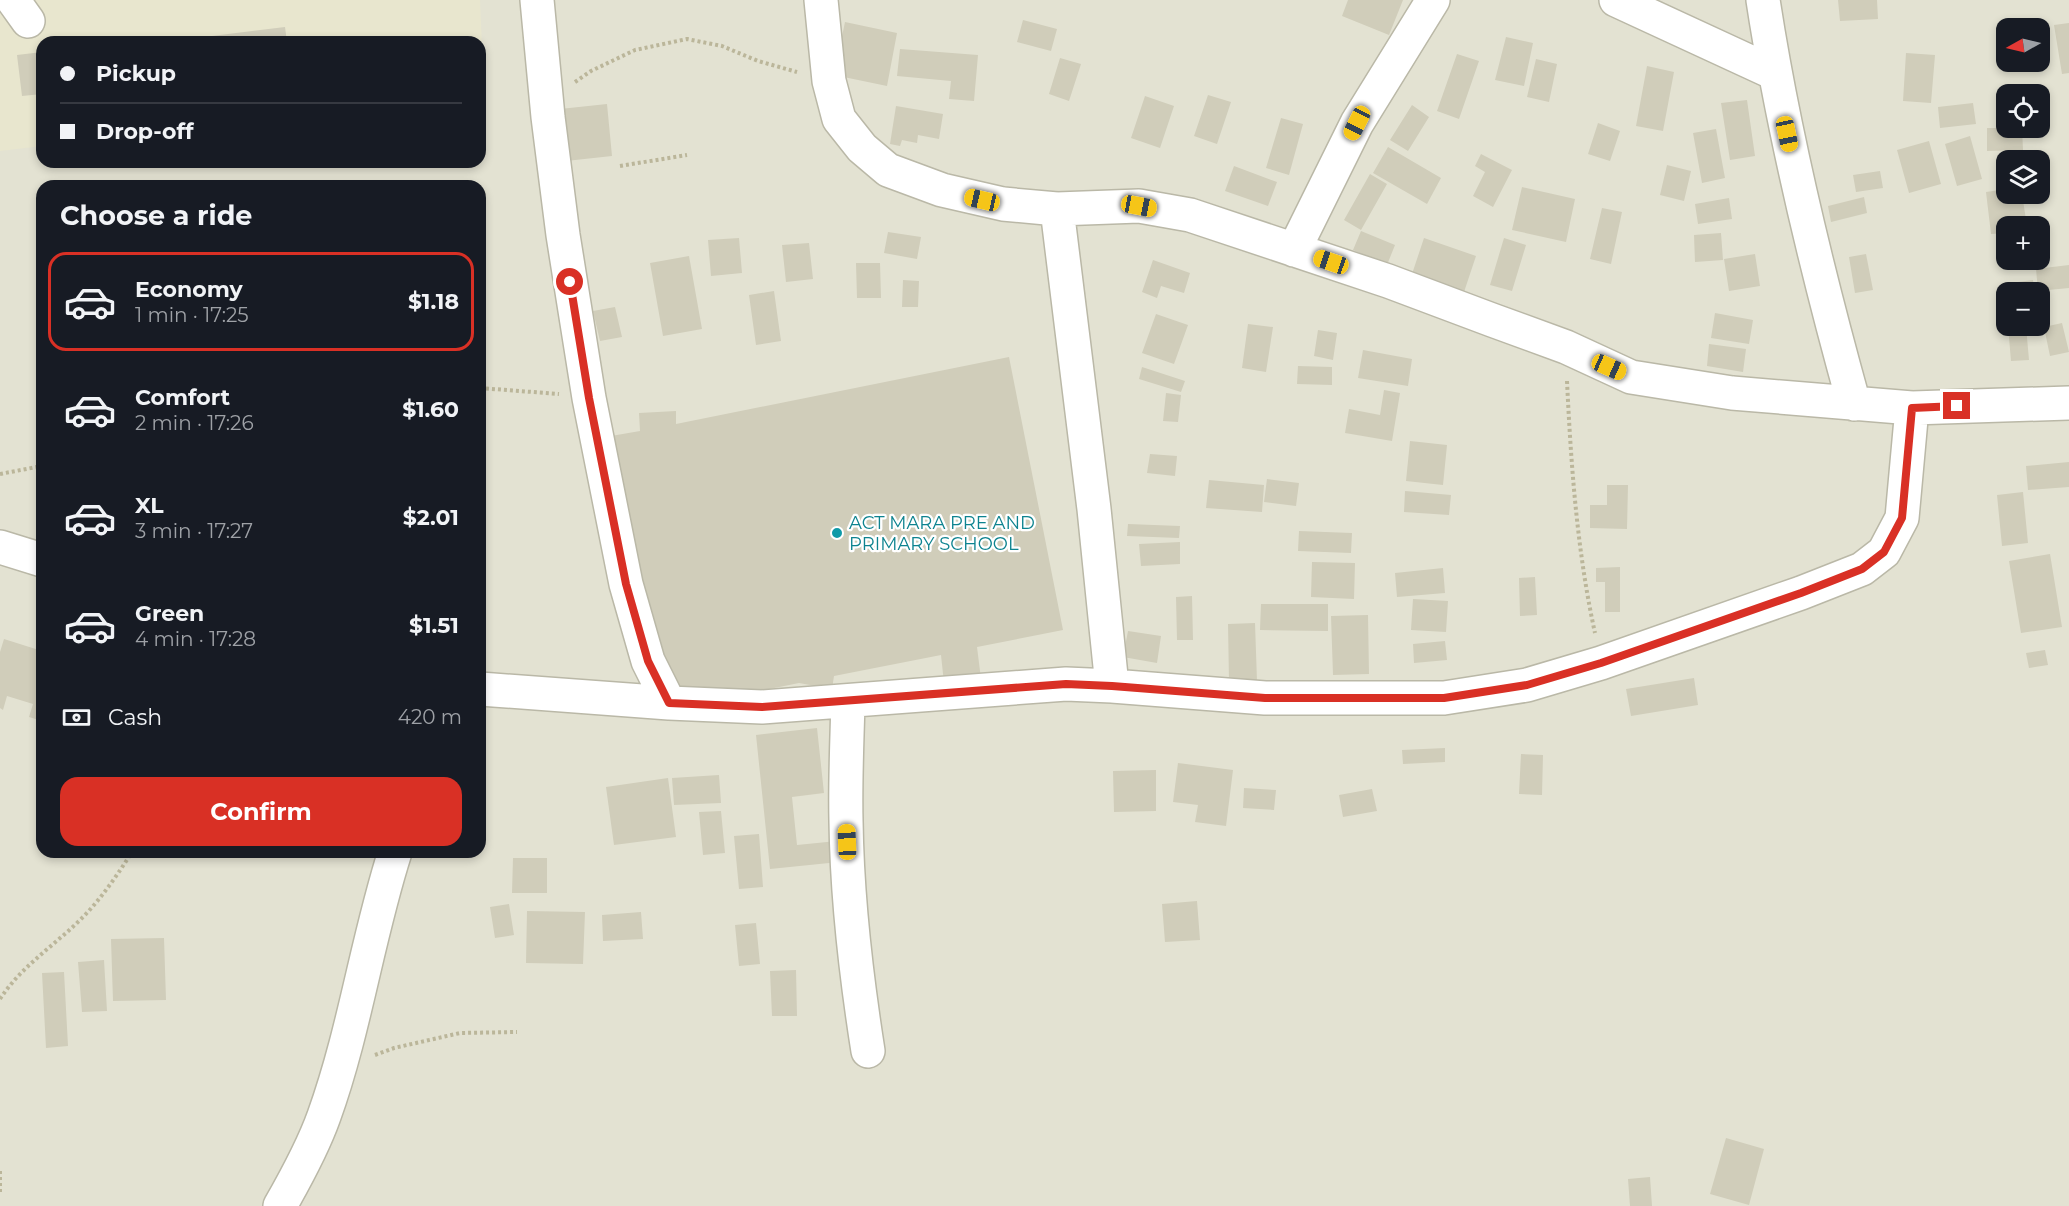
<!DOCTYPE html>
<html lang="en">
<head>
<meta charset="utf-8">
<style>
	body { margin:0; font-family:Montserrat,sans-serif; background:#20242c; color:#f1f3f6; height:100vh; display:flex; flex-direction:column; font-size:22px; white-space:nowrap }
	* { box-sizing:border-box; margin:0 }
	p { font-size:20px; color:#9ea1a6 }
	.icon { flex:none; width:33px; height:33px; fill:none; stroke:currentColor; stroke-width:2; stroke-linecap:round; stroke-linejoin:round }
	.map { position:relative; flex:1; overflow:hidden }
	.sheet { position:absolute; left:36px; top:180px; width:450px; height:678px; display:flex; flex-direction:column; background:#171b24; border-radius:18px; box-shadow:0 3px 9px #0003 }
	.sheet>* { flex:none }
	.top-card { position:absolute; left:36px; top:36px; width:450px; height:132px; border-radius:18px; box-shadow:0 3px 9px #0003; display:grid; align-content:center; height:132px; padding:0 24px; background:#171b24 }
	.needle { width:39px; rotate:262deg }
	.fabs { position:absolute; left:1996px; top:18px; display:grid; gap:12px }
	.fabs a { display:grid; place-items:center; width:54px; height:54px; border-radius:12px; background:#171b24; box-shadow:0 3px 9px #0003; font-size:30px }
	.end { position:absolute; width:27px; height:27px; margin:-14px; border:8px solid #d93025; background:#fff; box-shadow:0 0 0 3px #fff }
	.from { border-radius:50% }
	.car { position:absolute; width:18px; height:36px; margin:-18px -9px; border-radius:8px; box-shadow:0 0 4px 2px #0007; background:linear-gradient(#f5c518 24%,#345 0 40%,#f5c518 0 76%,#345 0 86%,#f5c518 0) }
	.top-card b { display:flex; align-items:center; gap:21px; height:57px; font-size:22px }
	.top-card b+b { border-top:2px solid #363941 }
	.top-card i { width:15px; height:15px; background:#f1f3f6 }
	ul { padding:0; list-style:none }
	li { display:flex; align-items:center; gap:18px; height:99px; margin:0 12px 9px; padding:0 12px; border:3px solid transparent; border-radius:18px }
	li div { flex:1 }
	li b { display:block; font-size:22px }
	li em { font-style:normal; font-weight:700 }
	li.selected { border-color:#d93025 }
	li>.icon { width:54px; height:54px; stroke-width:1.5 }
	h2 { padding:0 24px; font-size:27px; line-height:72px }
	.pay { display:flex; align-items:center; gap:15px; height:66px; padding:0 24px; font-size:22px }
	.pay p { margin-inline-start:auto }
	.button { display:flex; gap:12px; margin-top:auto; padding:12px 24px }
	.button a { flex:1; height:69px; border-radius:18px; background:#d93025; color:#fff; font-size:24px; font-weight:700; line-height:69px; text-align:center }
	.map>svg:first-child { display:block }
	.residential { fill:#e3e2d2; fill-rule:evenodd }
	.education { fill:#e8e6ce }
	.building { fill:#d0cdba }
	.lines { fill:none; stroke-linecap:round; stroke-linejoin:round }
	.minor-casing { stroke:#bab8a7; stroke-width:36 }
	.path { stroke:#bbb69a; stroke-width:4; stroke-dasharray:3 3; stroke-linecap:butt }
	.minor { stroke:#fff; stroke-width:33 }
	.route { stroke:#d93025; stroke-width:8 }
	.culture-dot { fill:#0f9aa8; stroke:#fff; stroke-width:2 }
	.labels { text-anchor:middle; stroke-width:4.5; stroke-linejoin:round; paint-order:stroke }
	.culture-label { font-size:18px; fill:#0d838f; stroke:#fff; text-anchor:start }
</style>
</head>
<body>
<div class="map">
<svg width="2069" height="1206" viewBox="0 0 2069 1206">
	<rect width="100%" height="100%" fill="#f0efe4"/>
	<!-- residential -->
	<path class="residential" d="M 0,0 L 2069,0 L 2069,1206 L 0,1206 ZM 2007,28 L 2040,28 L 2040,62 L 2007,62 ZM 42,42 L 480,42 L 480,162 L 42,162 ZM 2007,94 L 2040,94 L 2040,128 L 2007,128 ZM 2007,160 L 2040,160 L 2040,194 L 2007,194 ZM 42,186 L 480,186 L 480,852 L 42,852 ZM 2007,226 L 2040,226 L 2040,260 L 2007,260 ZM 2007,292 L 2040,292 L 2040,326 L 2007,326 Z"/>
	<!-- education -->
	<path class="education" d="M 0,0 L 480,0 L 484,95 L 480,95 L 480,42 L 42,42 L 42,146 L 0,151 Z"/>
	<!-- building -->
	<path class="building" d="M 1348,0 L 1403,0 L 1389,35 L 1342,16 Z
		M 1838,0 L 1877,0 L 1878,19 L 1840,21 Z
		M 2038,19 L 2040,28 L 2007,28 L 2006,43 L 2003,24 Z
		M 1023,20 L 1057,29 L 1051,51 L 1017,42 Z
		M 845,22 L 897,33 L 887,86 L 834,75 Z
		M 2069,23 L 2069,73 L 2062,74 L 2054,25 Z
		M 285,27 L 287,42 L 205,42 L 204,37 Z
		M 1506,37 L 1533,43 L 1524,86 L 1495,80 Z
		M 2040,44 L 2041,44 L 2044,66 L 2009,70 L 2008,62 L 2040,62 Z
		M 900,49 L 978,55 L 974,101 L 949,99 L 951,81 L 897,76 Z
		M 42,52 L 42,94 L 22,96 L 17,55 Z
		M 1906,53 L 1935,55 L 1931,103 L 1903,101 Z
		M 1457,54 L 1479,61 L 1459,119 L 1437,111 Z
		M 1060,58 L 1081,64 L 1069,101 L 1049,94 Z
		M 1536,59 L 1557,64 L 1549,102 L 1527,97 Z
		M 1647,66 L 1674,72 L 1663,131 L 1636,126 Z
		M 1208,95 L 1231,102 L 1217,144 L 1194,136 Z
		M 1145,96 L 1174,106 L 1160,148 L 1131,138 Z
		M 1747,100 L 1755,156 L 1730,160 L 1721,103 Z
		M 1973,103 L 1976,124 L 1940,128 L 1938,107 Z
		M 607,104 L 612,156 L 566,161 L 560,109 Z
		M 1412,105 L 1429,117 L 1408,151 L 1390,140 Z
		M 896,106 L 943,114 L 939,139 L 918,135 L 917,143 L 902,140 L 900,146 L 890,144 Z
		M 1281,118 L 1303,124 L 1289,175 L 1266,168 Z
		M 1598,123 L 1620,131 L 1610,161 L 1588,154 Z
		M 1987,128 L 2022,128 L 2023,150 L 1987,151 Z
		M 1716,129 L 1725,178 L 1702,183 L 1693,133 Z
		M 1970,136 L 1982,179 L 1957,186 L 1945,144 Z
		M 1929,141 L 1941,184 L 1909,193 L 1897,150 Z
		M 1388,147 L 1441,178 L 1427,204 L 1373,173 Z
		M 1481,154 L 1512,170 L 1493,207 L 1473,196 L 1485,172 L 1475,166 Z
		M 1667,165 L 1691,171 L 1684,201 L 1660,195 Z
		M 1234,166 L 1277,182 L 1268,206 L 1225,191 Z
		M 1880,171 L 1883,188 L 1856,192 L 1853,175 Z
		M 1370,174 L 1387,184 L 1361,230 L 1344,220 Z
		M 1522,187 L 1575,199 L 1566,242 L 1512,230 Z
		M 2007,189 L 2007,194 L 2022,194 L 2027,226 L 2007,226 L 2007,233 L 1991,234 L 1986,192 Z
		M 1864,197 L 1867,213 L 1831,222 L 1828,206 Z
		M 1729,198 L 1732,219 L 1698,224 L 1695,204 Z
		M 1602,208 L 1622,212 L 1611,264 L 1590,259 Z
		M 1361,231 L 1395,245 L 1387,265 L 1353,250 Z
		M 888,232 L 921,237 L 917,259 L 884,253 Z
		M 1721,233 L 1723,260 L 1695,262 L 1694,235 Z
		M 739,238 L 742,273 L 711,276 L 708,240 Z
		M 1424,238 L 1476,256 L 1462,298 L 1410,280 Z
		M 1504,238 L 1526,245 L 1512,291 L 1490,285 Z
		M 809,243 L 813,279 L 786,282 L 782,245 Z
		M 1755,254 L 1760,286 L 1729,291 L 1724,259 Z
		M 1866,254 L 1873,290 L 1855,293 L 1849,257 Z
		M 689,256 L 702,329 L 663,336 L 650,263 Z
		M 1153,260 L 1190,273 L 1184,293 L 1161,286 L 1157,298 L 1142,292 Z
		M 856,263 L 880,263 L 881,298 L 857,298 Z
		M 2069,265 L 2069,288 L 2038,291 L 2036,269 Z
		M 903,280 L 919,281 L 918,307 L 902,307 Z
		M 2033,280 L 2035,292 L 2007,292 L 2007,305 L 2005,305 L 2003,284 Z
		M 774,291 L 781,341 L 756,345 L 749,295 Z
		M 615,307 L 622,337 L 600,341 L 593,311 Z
		M 1715,313 L 1753,320 L 1749,344 L 1711,338 Z
		M 1156,314 L 1188,325 L 1174,364 L 1142,353 Z
		M 2062,323 L 2069,352 L 2050,356 L 2044,327 Z
		M 1248,324 L 1273,327 L 1266,372 L 1242,368 Z
		M 2008,326 L 2026,326 L 2029,360 L 2011,361 Z
		M 1318,330 L 1337,333 L 1333,360 L 1314,356 Z
		M 1709,344 L 1746,349 L 1743,372 L 1707,366 Z
		M 1363,350 L 1412,359 L 1408,386 L 1358,378 Z
		M 1009,357 L 1063,630 L 977,647 L 981,679 L 944,683 L 941,655 L 834,676 L 832,689 L 799,683 L 666,710 L 611,436 L 640,431 L 639,413 L 676,411 L 676,424 Z
		M 1298,366 L 1332,367 L 1332,385 L 1297,384 Z
		M 1142,367 L 1185,381 L 1181,392 L 1139,379 Z
		M 1384,390 L 1400,393 L 1392,441 L 1345,433 L 1349,409 L 1380,415 Z
		M 1166,393 L 1181,395 L 1178,422 L 1163,421 Z
		M 1410,441 L 1447,445 L 1443,485 L 1406,481 Z
		M 1150,454 L 1177,456 L 1175,476 L 1147,473 Z
		M 2069,462 L 2069,487 L 2028,490 L 2026,466 Z
		M 1267,479 L 1299,483 L 1296,506 L 1264,502 Z
		M 1209,480 L 1264,485 L 1262,512 L 1206,508 Z
		M 1607,485 L 1628,485 L 1627,529 L 1590,528 L 1590,505 L 1607,505 Z
		M 1405,491 L 1451,495 L 1449,515 L 1404,512 Z
		M 2023,492 L 2028,543 L 2002,546 L 1997,495 Z
		M 1128,524 L 1180,526 L 1179,538 L 1127,536 Z
		M 1299,531 L 1352,533 L 1351,553 L 1298,551 Z
		M 1180,542 L 1180,564 L 1141,566 L 1139,544 Z
		M 2050,554 L 2062,627 L 2021,633 L 2009,561 Z
		M 1312,562 L 1355,563 L 1354,599 L 1311,597 Z
		M 1620,567 L 1620,612 L 1605,612 L 1605,582 L 1596,582 L 1596,568 Z
		M 1443,568 L 1445,593 L 1397,597 L 1395,573 Z
		M 1535,577 L 1537,615 L 1520,616 L 1519,578 Z
		M 1192,596 L 1193,640 L 1177,640 L 1176,597 Z
		M 1413,599 L 1448,601 L 1446,632 L 1411,630 Z
		M 1261,604 L 1328,604 L 1328,631 L 1260,630 Z
		M 1368,615 L 1369,674 L 1333,675 L 1331,616 Z
		M 1255,623 L 1257,681 L 1229,681 L 1228,624 Z
		M 1128,631 L 1161,636 L 1157,663 L 1123,657 Z
		M 4,639 L 42,651 L 42,721 L 29,717 L 33,704 L 7,696 L 3,710 L 0,708 L 0,652 Z
		M 1445,641 L 1447,660 L 1414,663 L 1413,644 Z
		M 2045,650 L 2048,665 L 2029,668 L 2026,653 Z
		M 1694,678 L 1698,705 L 1631,716 L 1626,689 Z
		M 817,728 L 824,793 L 792,797 L 797,845 L 837,841 L 839,862 L 770,869 L 756,735 Z
		M 1445,748 L 1445,762 L 1403,764 L 1402,750 Z
		M 1521,754 L 1543,755 L 1542,795 L 1519,794 Z
		M 1178,763 L 1233,770 L 1226,826 L 1195,822 L 1198,805 L 1173,802 Z
		M 1156,770 L 1156,811 L 1114,812 L 1113,771 Z
		M 719,775 L 721,803 L 674,805 L 672,778 Z
		M 668,778 L 676,837 L 614,845 L 606,787 Z
		M 1244,788 L 1276,790 L 1274,810 L 1243,808 Z
		M 1372,789 L 1377,811 L 1343,817 L 1339,795 Z
		M 721,811 L 725,853 L 703,855 L 699,812 Z
		M 759,834 L 763,887 L 739,889 L 734,836 Z
		M 513,858 L 547,858 L 547,893 L 512,893 Z
		M 1197,901 L 1200,940 L 1165,942 L 1162,904 Z
		M 509,904 L 514,935 L 495,938 L 490,907 Z
		M 527,911 L 585,912 L 583,964 L 526,963 Z
		M 641,912 L 643,939 L 603,941 L 602,915 Z
		M 756,923 L 760,964 L 739,966 L 735,925 Z
		M 164,938 L 166,1000 L 113,1001 L 111,939 Z
		M 104,960 L 107,1011 L 82,1012 L 78,962 Z
		M 796,970 L 797,1016 L 772,1016 L 770,971 Z
		M 64,972 L 68,1046 L 46,1048 L 42,973 Z
		M 1726,1138 L 1764,1149 L 1749,1205 L 1710,1194 Z
		M 1650,1177 L 1652,1206 L 1630,1206 L 1628,1179 Z"/>
	<g class="lines">
		<defs>
			<path id="minor" d="M 13,0 L 28,21
				M 537,0 L 548,117 L 563,235 L 589,398 L 626,584 L 648,661 L 669,703
				M 821,0 L 829,81 L 839,119 L 862,148 L 888,170 L 942,190 L 1003,204 L 1057,209 L 1139,206 L 1190,215 L 1388,281 L 1492,320 L 1566,347 L 1631,377 L 1732,393 L 1912,408 L 2069,403
				M 1616,0 L 1774,73
				M 1763,0 C 1784,137 1817,271 1854,404
				M 1057,209 L 1094,509 L 1112,686
				M 1294,250 L 1357,123 L 1433,0
				M 0,547 L 42,560
				M 480,689 L 669,703 L 762,707 L 1066,684 L 1112,686 L 1265,698 L 1444,698 L 1527,685 L 1601,663 L 1801,593 L 1862,569 L 1884,552 L 1902,518 L 1912,408
				M 848,701 C 847,741 845,781 846,821 C 847,898 856,975 868,1051
				M 280,1206 C 296,1178 313,1147 324,1116 C 355,1030 367,939 395,852"/>
		</defs>
		<!-- minor casing -->
		<use href="#minor" class="minor-casing"/>
		<!-- path -->
		<path class="path" d="M 575,82 L 591,71 L 635,50 L 687,39 L 722,46 L 758,61 L 797,72
			M 620,166 L 687,155
			M 1567,381 C 1571,465 1577,551 1595,633
			M 480,388 L 559,394
			M 0,474 L 42,466
			M 0,999 C 22,965 57,944 85,915 C 103,896 118,874 132,852
			M 375,1055 L 394,1048 L 460,1033 L 517,1032
			M 0,1171 L 0,1192"/>
		<!-- minor -->
		<use href="#minor" class="minor"/>
	</g>
	<g class="lines">
		<!-- route -->
		<path class="route" d="M 570,282 L 589,398 L 626,584 L 648,661 L 669,703 L 762,707 L 1066,684 L 1112,686 L 1265,698 L 1444,698 L 1527,685 L 1601,663 L 1801,593 L 1862,569 L 1884,552 L 1902,518 L 1912,408 L 1957,406"/>
	</g>
	<!-- markers -->
	<circle class="culture-dot" cx="837" cy="533" r="6"/>
	<g class="labels">
		<!-- culture labels -->
		<g class="culture-label">
			<text x="849" y="529">ACT MARA PRE AND<tspan x="849" dy="21">PRIMARY SCHOOL</tspan></text>
		</g>
	</g>
</svg>
<div class="fabs">
<a><svg class="needle" viewBox="-14 -14 28 28"><path d="M0-13l5 13h-10z" fill="#e53935"/><path d="M0 13l5-13h-10z" fill="#9ea1a6"/></svg></a>
<a><svg class="icon" aria-label="locate" viewBox="0 0 24 24"><circle cx="12" cy="12" r="6"/><path d="M12 2v4M12 18v4M2 12h4M18 12h4"/></svg></a>
<a><svg class="icon" aria-label="layers" viewBox="0 0 24 24"><path d="M12 4l9 5-9 5-9-5zM3 14l9 5 9-5"/></svg></a>
<a>+</a>
<a>−</a>
</div>
<i class="end from" style="left:570px;top:282px"></i>
<i class="end" style="left:1957px;top:406px"></i>
<i class="car" style="left:1357px;top:123px;rotate:207deg"></i>
<i class="car" style="left:1787px;top:134px;rotate:168deg"></i>
<i class="car" style="left:982px;top:200px;rotate:283deg"></i>
<i class="car" style="left:1139px;top:206px;rotate:101deg"></i>
<i class="car" style="left:1331px;top:262px;rotate:289deg"></i>
<i class="car" style="left:1609px;top:367px;rotate:114deg"></i>
<i class="car" style="left:847px;top:842px;rotate:358deg"></i>
<div class="top-card">
<b><i class="from"></i>Pickup</b>
<b><i></i>Drop-off</b>
</div>
<section class="sheet">
<h2>Choose a ride</h2>
<ul>
<li class="selected"><svg class="icon" aria-label="car" viewBox="0 0 24 24"><path d="M5 17H2v-5l4-1 3-4h7l3 4 3 1v5h-3M9 17h6M6 11h13"/><circle cx="7" cy="17" r="2"/><circle cx="17" cy="17" r="2"/></svg><div><b>Economy</b><p>1 min · 17:25</p></div><em>$1.18</em></li>
<li><svg class="icon" aria-label="car" viewBox="0 0 24 24"><path d="M5 17H2v-5l4-1 3-4h7l3 4 3 1v5h-3M9 17h6M6 11h13"/><circle cx="7" cy="17" r="2"/><circle cx="17" cy="17" r="2"/></svg><div><b>Comfort</b><p>2 min · 17:26</p></div><em>$1.60</em></li>
<li><svg class="icon" aria-label="car" viewBox="0 0 24 24"><path d="M5 17H2v-5l4-1 3-4h7l3 4 3 1v5h-3M9 17h6M6 11h13"/><circle cx="7" cy="17" r="2"/><circle cx="17" cy="17" r="2"/></svg><div><b>XL</b><p>3 min · 17:27</p></div><em>$2.01</em></li>
<li><svg class="icon" aria-label="car" viewBox="0 0 24 24"><path d="M5 17H2v-5l4-1 3-4h7l3 4 3 1v5h-3M9 17h6M6 11h13"/><circle cx="7" cy="17" r="2"/><circle cx="17" cy="17" r="2"/></svg><div><b>Green</b><p>4 min · 17:28</p></div><em>$1.51</em></li>
</ul>
<div class="pay"><svg class="icon" aria-label="cash" viewBox="0 0 24 24"><path d="M3 7h18v10H3z"/><circle cx="12" cy="12" r="2"/></svg>Cash<p>420 m</p></div>
<div class="button"><a>Confirm</a></div>
</section>
</div>
</body>
</html>
